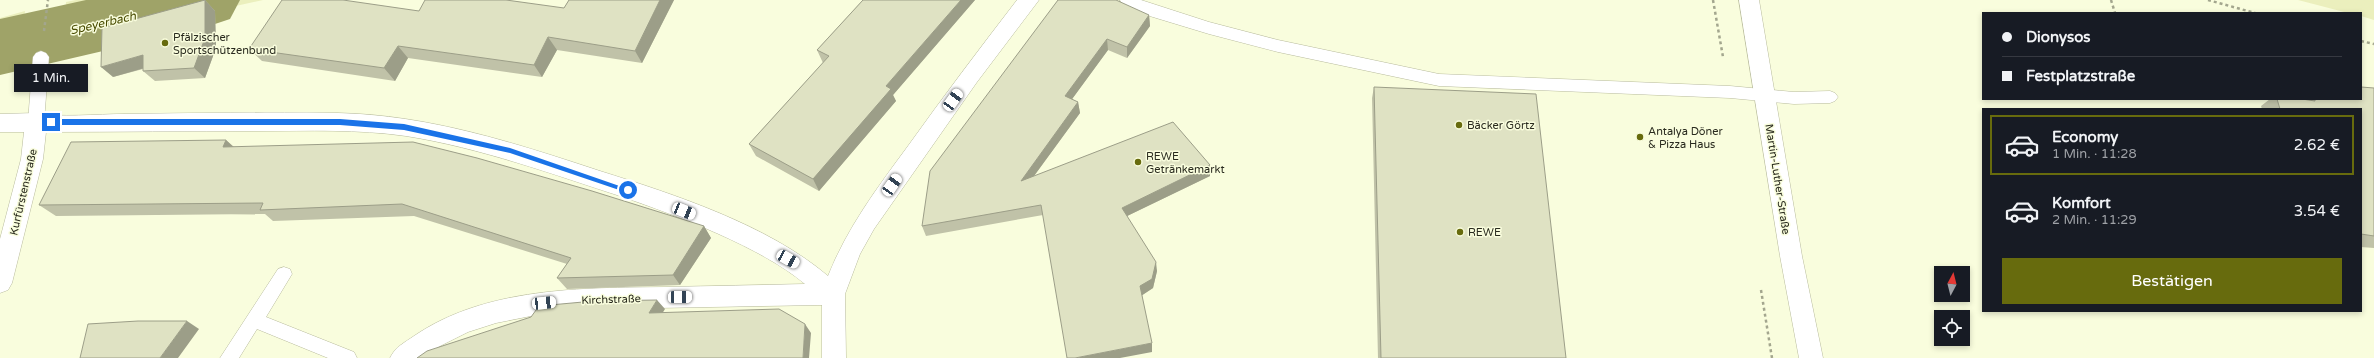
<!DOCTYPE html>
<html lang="de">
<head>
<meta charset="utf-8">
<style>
	body { margin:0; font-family:"Varela Round",sans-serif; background:#20242c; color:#f1f3f6; height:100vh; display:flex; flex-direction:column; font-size:15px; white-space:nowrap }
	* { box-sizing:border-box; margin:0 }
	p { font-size:13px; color:#9ea1a6 }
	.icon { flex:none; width:22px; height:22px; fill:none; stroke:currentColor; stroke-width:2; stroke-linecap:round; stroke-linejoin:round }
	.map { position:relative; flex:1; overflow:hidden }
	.panel { position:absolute; left:1982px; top:108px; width:380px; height:204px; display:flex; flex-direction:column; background:#171b24; border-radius:0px; box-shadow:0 2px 6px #0003 }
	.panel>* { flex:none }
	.guide { position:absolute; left:1982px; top:12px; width:380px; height:88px; border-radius:0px; box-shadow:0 2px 6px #0003; display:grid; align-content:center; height:88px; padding:0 20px; background:#171b24 }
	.needle { width:26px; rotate:7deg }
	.buttons { position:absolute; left:1934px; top:266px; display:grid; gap:8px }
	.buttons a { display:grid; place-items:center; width:36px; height:36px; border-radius:0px; background:#171b24; box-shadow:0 2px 6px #0003; font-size:20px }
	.end { position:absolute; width:18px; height:18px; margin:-9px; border:5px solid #1a73e8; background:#fff; box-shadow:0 0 0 2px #fff }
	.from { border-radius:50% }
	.bubble { position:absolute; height:28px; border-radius:0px; background:#171b24; box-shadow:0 2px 6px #0003; font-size:13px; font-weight:600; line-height:28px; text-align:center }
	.car { position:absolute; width:12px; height:24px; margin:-12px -6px; border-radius:5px; box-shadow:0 0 3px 1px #0007; background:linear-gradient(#fff 24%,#345 0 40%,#fff 0 76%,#345 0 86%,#fff 0) }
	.guide b { display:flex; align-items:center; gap:14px; height:38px; font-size:15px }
	.guide b+b { border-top:1px solid #363941 }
	.guide i { width:10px; height:10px; background:#f1f3f6 }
	ul { padding:7px 0 0; list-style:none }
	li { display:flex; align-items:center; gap:12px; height:60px; margin:0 8px 6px; padding:0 12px; border:2px solid transparent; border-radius:0px }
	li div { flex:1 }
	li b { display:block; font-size:15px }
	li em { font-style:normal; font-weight:600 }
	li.current { border-color:#676b0d }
	li>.icon { width:36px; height:36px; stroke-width:1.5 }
	.primary-button { display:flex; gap:8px; margin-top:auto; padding:8px 20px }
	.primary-button a { flex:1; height:46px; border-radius:0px; background:#676b0d; color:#fff; font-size:16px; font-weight:600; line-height:46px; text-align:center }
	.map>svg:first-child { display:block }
	.green { fill:#ebefbd }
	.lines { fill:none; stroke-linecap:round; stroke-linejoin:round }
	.river { fill:#9fa368; fill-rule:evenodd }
	.lane-casing { stroke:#b8bb9d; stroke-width:1 }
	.street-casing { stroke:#b8bb9d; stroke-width:1 }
	.secondary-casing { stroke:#b8bb9d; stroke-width:1 }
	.path { stroke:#a3a68e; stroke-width:2.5; stroke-dasharray:3 3; stroke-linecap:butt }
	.lane { fill:#fff; fill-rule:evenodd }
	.street { fill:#fff; fill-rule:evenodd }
	.secondary { fill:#fff; fill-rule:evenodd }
	.wall { fill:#c0c2a8 }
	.shaded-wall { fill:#9c9e88 }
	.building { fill:#dfe2c3; stroke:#9c9e88 }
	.route { fill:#1a73e8 }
	.poi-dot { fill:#676b0d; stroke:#f9fddd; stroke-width:1.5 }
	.labels { text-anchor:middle; stroke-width:3; stroke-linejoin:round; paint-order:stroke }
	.poi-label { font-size:11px; fill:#292a1e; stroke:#f9fddd; text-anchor:start }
	.street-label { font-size:11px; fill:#292a1e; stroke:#f9fddd }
	.water-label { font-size:12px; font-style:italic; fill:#484b00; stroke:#f9fddd }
</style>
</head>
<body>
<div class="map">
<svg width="2374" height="358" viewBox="0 0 2374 358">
	<rect width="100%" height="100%" fill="#f9fddd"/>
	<!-- green -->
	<path class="green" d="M 76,0 L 263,0 L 63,44 L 66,2 Z
		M 2298,0 L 2374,0 L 2374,20 L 2361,16 L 2361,13 L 2348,13 Z
		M 25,11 L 18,66 L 0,70 L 0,18 Z"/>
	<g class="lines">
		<!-- river -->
		<path class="river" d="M 86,0 L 240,0 L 230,19 L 206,27 L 0,75 L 0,19 Z"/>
		<defs>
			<path id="lane" d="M 1120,0 L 1141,0 L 1209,22 L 1278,40 L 1439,74 L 1730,86 L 1794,92 L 1830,91 L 1835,93 L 1838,97 L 1835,101 L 1830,103 L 1794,104 L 1730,98 L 1439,86 L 1278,52 L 1209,34 L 1143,14 L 1122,4 Z
				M 41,51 L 46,53 L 49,57 L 44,122 L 42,127 L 36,129 L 30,127 L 28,122 L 33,57 L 36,53 Z
				M 284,267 L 290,269 L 292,274 L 266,317 L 354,352 L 357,358 L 328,358 L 257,329 L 239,358 L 220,358 L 278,269 Z"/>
			<path id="street" d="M 1017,0 L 1039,0 L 977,82 L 874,229 L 860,254 L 845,294 L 846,358 L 822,358 L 822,305 L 602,309 L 531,316 L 496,323 L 468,332 L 440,346 L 422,358 L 390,358 C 395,347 404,343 414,336 C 486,287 582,288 666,287 C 712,286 758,285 805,284 C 761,247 678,216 623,197 C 552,174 481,148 406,136 C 358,129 308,131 260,131 C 188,131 117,132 46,132 L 43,159 L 12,283 L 8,290 L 0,293 L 0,239 L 21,159 L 24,132 L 0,132 L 0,114 L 36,113 C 58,118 99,114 123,114 C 195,113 267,112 338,113 C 429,115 515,143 600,171 C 676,195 768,225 828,276 C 847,228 877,188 908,146 C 943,97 980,48 1017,0 Z"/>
			<path id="secondary" d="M 1739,0 L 1759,0 L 1802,256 L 1823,358 L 1799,358 L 1780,256 Z"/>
		</defs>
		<!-- lane casing -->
		<use href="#lane" class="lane-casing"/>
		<!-- street casing -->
		<use href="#street" class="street-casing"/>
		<!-- secondary casing -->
		<use href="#secondary" class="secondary-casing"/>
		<!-- path -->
		<path class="path" d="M 1713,0 L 1723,57
			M 2111,0 L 2115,13
			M 2208,0 L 2255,13
			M 44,31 L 48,0
			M 2361,41 L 2374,44
			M 1761,290 L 1772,358"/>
		<!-- lane -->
		<use href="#lane" class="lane"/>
		<!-- street -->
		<use href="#street" class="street"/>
		<!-- secondary -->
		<use href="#secondary" class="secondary"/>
	</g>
	<!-- wall -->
	<path class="wall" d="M 205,0 L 215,11 L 216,48 L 205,78 L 155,81 L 143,71 L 143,69 L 113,77 Z
		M 569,0 L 674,0 L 642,63 L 557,50 L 542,77 L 408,58 L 395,81 L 262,61 L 249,49 L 419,11 L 564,8 Z
		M 863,0 L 975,0 L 893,95 L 896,101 L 819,191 L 756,156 L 749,144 L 823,63 L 817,50 Z
		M 1058,0 L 1149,15 L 1150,26 L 1127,58 L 1108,50 L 1072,99 L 1078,102 L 1080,113 L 1034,176 L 1210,165 L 1210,176 L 1127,216 L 1157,271 L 1153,288 L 1142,295 L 1152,352 L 1043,215 L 926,236 L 922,226 Z
		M 1374,87 L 1566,358 L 1378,358 L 1372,98 Z
		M 2374,88 L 2374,248 L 2361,247 L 2361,109 L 2262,109 L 2261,106 L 2270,99 L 2361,99 Z
		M 226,140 L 234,147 L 704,226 L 711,238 L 680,285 L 567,289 L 557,278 L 567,264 L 414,216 L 273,221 L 265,214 L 56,216 L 39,205 Z"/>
	<!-- shaded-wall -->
	<path class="shaded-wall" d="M 205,0 L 215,11 L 216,48 L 205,78 L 194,68 Z
		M 660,0 L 674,0 L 642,63 L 635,51 Z
		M 961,0 L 975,0 L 893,95 L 896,101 L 819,191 L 813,179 L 886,86 Z
		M 1149,15 L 1150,26 L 1127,58 L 1127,47 Z
		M 548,37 L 557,50 L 542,77 L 534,65 Z
		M 1107,39 L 1108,50 L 1067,106 L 1065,96 Z
		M 398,46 L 408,58 L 395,81 L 384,68 Z
		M 143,55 L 155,65 L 113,77 L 101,67 Z
		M 1078,102 L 1080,113 L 1023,191 L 1021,181 Z
		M 226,140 L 239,152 L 223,147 Z
		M 1210,165 L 1210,176 L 1123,218 L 1122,208 Z
		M 704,226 L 711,238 L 680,285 L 673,275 Z
		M 1156,262 L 1157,271 L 1153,288 L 1141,296 L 1140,286 Z
		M 657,300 L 665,309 L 657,322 L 649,313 Z
		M 187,321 L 199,329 L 178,358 L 160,358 Z
		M 805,324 L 811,333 L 809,358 L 803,358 Z
		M 1152,343 L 1152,352 L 1120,358 L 1075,358 Z"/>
	<!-- building -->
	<path class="building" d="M 205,0 L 205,38 L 194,68 L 143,71 L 143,55 L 101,67 L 102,28 Z
		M 282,0 L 343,0 L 419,11 L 425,0 L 506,0 L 564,8 L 569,0 L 660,0 L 635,51 L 548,37 L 534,65 L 398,46 L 384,68 L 249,49 Z
		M 863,0 L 961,0 L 886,86 L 891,89 L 813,179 L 749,144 L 829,56 L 817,50 Z
		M 1058,0 L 1116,0 L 1149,15 L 1127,47 L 1107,39 L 1065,96 L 1078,102 L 1021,181 L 1173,122 L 1210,165 L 1122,208 L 1156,262 L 1152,279 L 1140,286 L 1152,343 L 1075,358 L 1067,358 L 1041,205 L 922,226 L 930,171 Z
		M 1374,87 L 1536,94 L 1566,358 L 1381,358 Z
		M 2361,87 L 2374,88 L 2374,236 L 2361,234 L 2361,109 L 2280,109 L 2277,99 L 2302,99 L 2315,101 L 2315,99 L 2361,99 Z
		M 226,140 L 223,147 L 413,142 L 477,158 L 592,191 L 704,226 L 673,275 L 557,278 L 571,258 L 402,204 L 260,210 L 263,203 L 39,205 L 71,142 Z
		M 657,300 L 649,313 L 779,309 L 805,324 L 803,358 L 417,358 L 427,351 L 531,317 L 539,306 L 594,301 Z
		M 138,321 L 187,321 L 160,358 L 80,358 L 88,324 Z"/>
	<!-- route -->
	<path class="route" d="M 340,119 L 404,124 L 510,148 L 631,190 L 628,193 L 510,153 L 404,130 L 340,125 L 51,125 L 48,122 L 51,119 Z"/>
	<!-- markers -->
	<g class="poi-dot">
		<circle cx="165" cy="43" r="4"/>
		<circle cx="1459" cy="125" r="4"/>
		<circle cx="1640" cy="137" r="4"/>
		<circle cx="1138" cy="162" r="4"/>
		<circle cx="1460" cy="232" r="4"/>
	</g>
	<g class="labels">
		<!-- poi labels -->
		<g class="poi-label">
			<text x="173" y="41">Pfälzischer<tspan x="173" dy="13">Sportschützenbund</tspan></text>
			<text x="1467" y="129">Bäcker Görtz</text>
			<text x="1648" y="135">Antalya Döner<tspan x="1648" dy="13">&amp; Pizza Haus</tspan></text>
			<text x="1146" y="160">REWE<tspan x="1146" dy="13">Getränkemarkt</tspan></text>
			<text x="1468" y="236">REWE</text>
		</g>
		<!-- street labels -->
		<g class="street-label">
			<text transform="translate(1778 179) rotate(81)" y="4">Martin-Luther-Straße</text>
			<text transform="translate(23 192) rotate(-77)" y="4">Kurfürstenstraße</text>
			<text transform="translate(611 299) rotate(-2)" y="4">Kirchstraße</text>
		</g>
		<!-- water labels -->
		<g class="water-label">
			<text transform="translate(103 23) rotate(-13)" y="4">Speyerbach</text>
		</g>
	</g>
</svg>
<div class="buttons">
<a><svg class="needle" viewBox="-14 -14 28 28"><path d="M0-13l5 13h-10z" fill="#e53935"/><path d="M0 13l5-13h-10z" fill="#9ea1a6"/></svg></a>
<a><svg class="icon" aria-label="locate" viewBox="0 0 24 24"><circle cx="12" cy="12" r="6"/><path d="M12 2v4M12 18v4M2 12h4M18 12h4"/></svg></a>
</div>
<i class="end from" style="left:628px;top:190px"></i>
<i class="end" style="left:51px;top:122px"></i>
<div class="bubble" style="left:14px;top:64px;width:74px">1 Min.</div>
<i class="car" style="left:953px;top:100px;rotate:36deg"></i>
<i class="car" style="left:892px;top:185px;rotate:35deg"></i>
<i class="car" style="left:684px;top:211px;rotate:112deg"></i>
<i class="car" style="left:788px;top:259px;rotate:119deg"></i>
<i class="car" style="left:680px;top:297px;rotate:89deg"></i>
<i class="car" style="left:544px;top:303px;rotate:84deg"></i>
<div class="guide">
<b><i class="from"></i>Dionysos</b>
<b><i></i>Festplatzstraße</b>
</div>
<section class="panel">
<ul>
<li class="current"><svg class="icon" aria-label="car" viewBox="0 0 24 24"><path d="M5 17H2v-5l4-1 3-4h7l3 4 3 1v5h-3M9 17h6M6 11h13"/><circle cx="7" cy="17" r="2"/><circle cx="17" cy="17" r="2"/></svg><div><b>Economy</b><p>1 Min. · 11:28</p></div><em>2.62 €</em></li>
<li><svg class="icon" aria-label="car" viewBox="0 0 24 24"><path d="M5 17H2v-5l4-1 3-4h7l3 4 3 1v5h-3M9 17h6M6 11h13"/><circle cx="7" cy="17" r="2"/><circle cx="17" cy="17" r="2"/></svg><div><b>Komfort</b><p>2 Min. · 11:29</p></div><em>3.54 €</em></li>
</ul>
<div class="primary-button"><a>Bestätigen</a></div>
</section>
</div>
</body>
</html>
